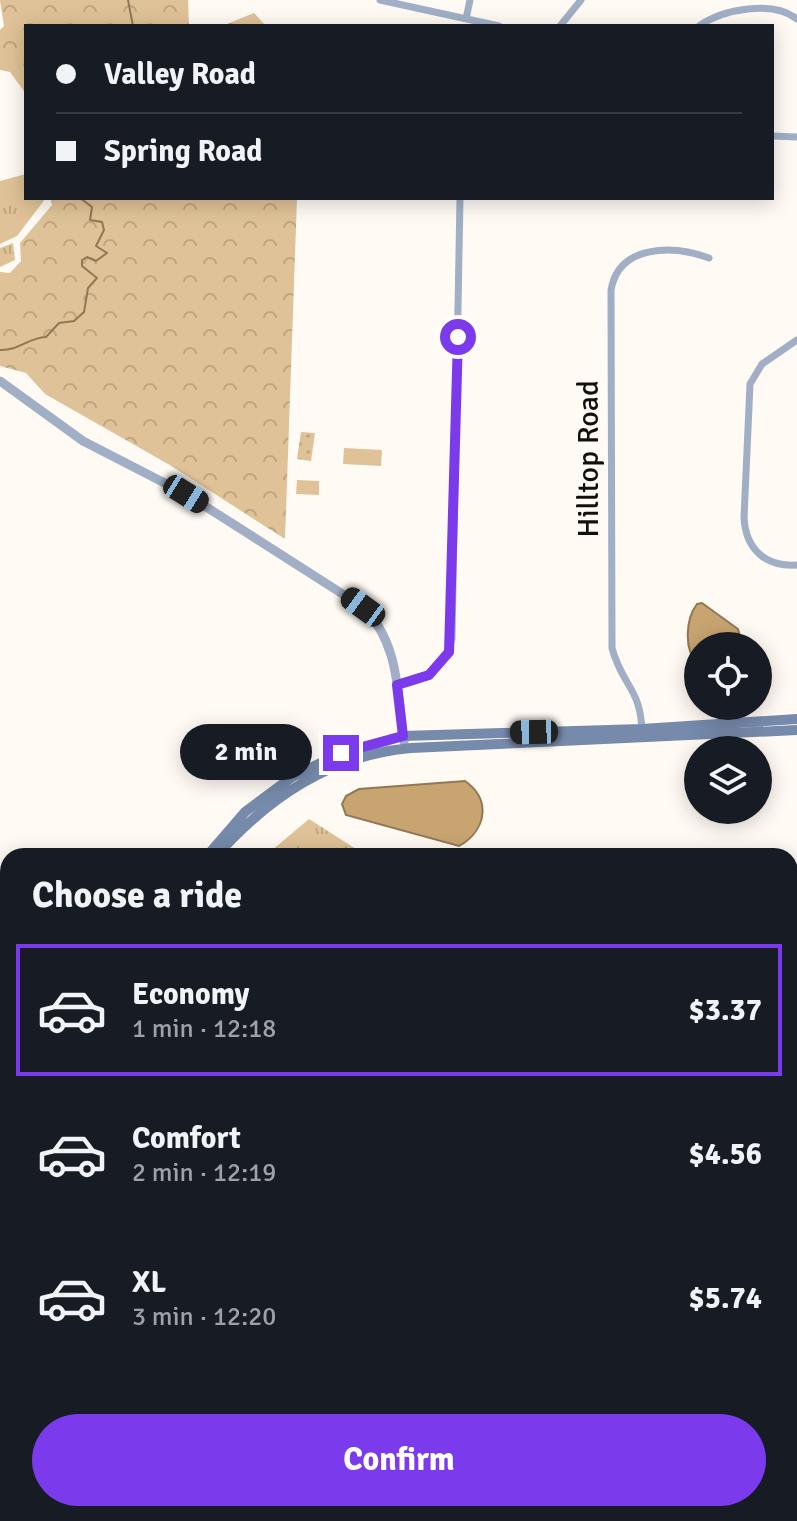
<!DOCTYPE html>
<html lang="en">
<head>
<meta charset="utf-8">
<style>
	body { margin:0; font-family:Signika,sans-serif; background:#242831; color:#f1f3f6; height:100vh; display:flex; flex-direction:column; font-size:30px; white-space:nowrap }
	* { box-sizing:border-box; margin:0 }
	p { font-size:26px; color:#9ea1a6 }
	.icon { flex:none; width:44px; height:44px; fill:none; stroke:currentColor; stroke-width:2; stroke-linecap:round; stroke-linejoin:round }
	.map { position:relative; flex:1; overflow:hidden }
	.details { position:absolute; left:0px; top:848px; width:798px; height:674px; display:flex; flex-direction:column; background:#171b24; border-radius:24px 24px 0 0; box-shadow:0 4px 20px #0003 }
	.details>* { flex:none }
	.top-card { position:absolute; left:24px; top:24px; width:750px; height:176px; border-radius:0px; box-shadow:0 4px 20px #0003; display:grid; align-content:center; height:176px; padding:0 32px; background:#171b24 }
	.controls { position:absolute; left:684px; top:632px; display:grid; gap:16px }
	.controls a { display:grid; place-items:center; width:88px; height:88px; border-radius:50%; background:#171b24; box-shadow:0 4px 20px #0003; font-size:40px }
	.end { position:absolute; width:36px; height:36px; margin:-18px; border:10px solid #7c3aed; background:#fff; box-shadow:0 0 0 4px #fff }
	.from { border-radius:50% }
	.bubble { position:absolute; height:56px; border-radius:28px; background:#171b24; box-shadow:0 4px 20px #0003; font-size:26px; font-weight:800; line-height:56px; text-align:center }
	.car { position:absolute; width:24px; height:48px; margin:-24px -12px; border-radius:10px; box-shadow:0 0 6px 2px #0007; background:linear-gradient(#222 24%,#8ab4d8 0 40%,#222 0 76%,#8ab4d8 0 86%,#222 0) }
	.top-card b { display:flex; align-items:center; gap:28px; height:76px; font-size:30px }
	.top-card b+b { border-top:2px solid #363941 }
	.top-card i { width:20px; height:20px; background:#f1f3f6 }
	ul { padding:0; list-style:none }
	li { display:flex; align-items:center; gap:24px; height:132px; margin:0 16px 12px; padding:0 16px; border:4px solid transparent; border-radius:0px }
	li div { flex:1 }
	li b { display:block; font-size:30px }
	li em { font-style:normal; font-weight:800 }
	li.current { border-color:#7c3aed }
	li>.icon { width:72px; height:72px; stroke-width:1.5 }
	h2 { padding:0 32px; font-size:36px; line-height:96px }
	.action { display:flex; gap:16px; margin-top:auto; padding:16px 32px }
	.action a { flex:1; height:92px; border-radius:48px; background:#7c3aed; color:#fff; font-size:32px; font-weight:800; line-height:92px; text-align:center }
	.map>svg:first-child { display:block }
	.grass { fill:url(#grass-dots) }
	.forest { fill:url(#forest-crowns) }
	.park { fill:url(#park-tufts) }
	.pitch { fill:#dfc297 }
	.water { fill:#c8a470; stroke:#917853; stroke-width:2 }
	.lines { fill:none; stroke-linecap:round; stroke-linejoin:round }
	.stream { stroke:#917853; stroke-width:2 }
	.minor { stroke:#a1afc6; stroke-width:7 }
	.tertiary { stroke:#a1afc6; stroke-width:9 }
	.secondary { stroke:#768aab; stroke-width:10 }
	.route { stroke:#7c3aed; stroke-width:10 }
	.labels { text-anchor:middle; stroke-width:6; stroke-linejoin:round; paint-order:stroke }
	.street-label { font-size:30px; fill:#11100e; stroke:#fffaf4 }
</style>
</head>
<body>
<div class="map">
<svg width="797" height="1521" viewBox="0 0 797 1521">
	<defs>
		<pattern id="grass-dots" width="8" height="8" patternUnits="userSpaceOnUse" patternTransform="scale(2)"><rect width="8" height="8" fill="#dfc297"/><path d="M2 2h.1M6 6h.1" fill="none" stroke="#bea681" stroke-width="1.8" stroke-linecap="round"/></pattern>
		<pattern id="forest-crowns" width="20" height="18" patternUnits="userSpaceOnUse" patternTransform="scale(2)"><rect width="20" height="18" fill="#dfc297"/><path d="M2 6a3 3 0 1 1 6 0M12 15a3 3 0 1 1 6 0" fill="none" stroke="#bea681"/></pattern>
		<pattern id="park-tufts" width="24" height="20" patternUnits="userSpaceOnUse" patternTransform="scale(2)"><rect width="24" height="20" fill="#dfc297"/><path d="M3 7l-1-3M5 7V3M7 7l1-3M15 17l-1-3M17 17v-4M19 17l1-3" fill="none" stroke="#bea681"/></pattern>
	</defs>
	<rect width="100%" height="100%" fill="#fffaf4"/>
	<!-- grass -->
	<path class="grass" d="M 301,432 L 315,433 L 311,461 L 297,459 Z
		M 0,1120 L 8,1120 L 8,1280 L 0,1278 Z
		M 70,1514 L 144,1514 L 140,1521 L 71,1521 Z"/>
	<!-- forest -->
	<path class="forest" d="M 0,0 L 188,0 L 189,26 L 26,26 L 26,94 L 10,72 L 0,70 L 0,30 L 4,26 Z
		M 254,13 L 266,26 L 222,26 Z
		M 50,198 L 297,198 L 285,539 L 168,464 L 45,394 L 26,373 L 0,366 L 0,272 L 10,273 L 21,261 L 20,243 L 52,205 Z"/>
	<!-- park -->
	<path class="park" d="M 26,174 L 26,198 L 46,198 L 17,236 L 0,244 L 0,181 Z
		M 13,243 L 15,260 L 0,267 L 0,248 Z
		M 309,819 L 367,856 L 265,856 Z
		M 187,1514 L 560,1514 L 557,1521 L 184,1521 Z"/>
	<!-- pitch -->
	<path class="pitch" d="M 26,182 L 26,198 L 34,198 L 15,205 L 9,188 Z
		M 344,448 L 382,450 L 381,466 L 343,464 Z
		M 297,480 L 319,481 L 319,495 L 296,494 Z
		M 290,1514 L 362,1514 L 359,1521 L 295,1521 L 288,1518 Z
		M 473,1514 L 544,1514 L 541,1521 L 469,1521 Z"/>
	<!-- water -->
	<path class="water" d="M 702,603 L 738,629 L 742,644 L 698,646 L 698,664 C 683,650 686,618 697,604 Z
		M 465,781 C 492,800 486,831 459,846 L 346,815 L 342,804 L 346,796 L 359,789 Z"/>
	<g class="lines">
		<!-- stream -->
		<path class="stream" d="M 128,0 L 133,26
			M 0,350 C 18,351 28,338 46,337 L 59,323 L 74,321 L 84,312 L 88,288 L 97,278 L 82,266 L 82,260 L 87,257 L 96,261 L 107,253 L 96,246 L 104,230 L 102,222 L 90,220 L 92,207 L 80,198"/>
		<!-- minor -->
		<path class="minor" d="M 380,0 L 499,26
			M 466,19 L 470,0
			M 560,26 L 581,0
			M 699,26 C 723,9 773,0 797,19
			M 772,136 L 797,137
			M 797,340 L 762,364 L 750,384 L 744,518 C 746,550 766,567 797,565
			M 397,685 C 426,681 445,668 452,639 L 460,198
			M 642,732 C 641,688 622,686 612,648 L 611,290 C 619,244 673,245 709,258
			M 790,1196 L 796,1183 L 795,1141
			M 790,1260 L 797,1260
			M 666,1514 L 680,1521"/>
		<!-- tertiary -->
		<path class="tertiary" d="M 0,381 L 83,441 L 186,494 L 363,607 C 400,644 397,693 404,742"/>
		<!-- secondary -->
		<path class="secondary" d="M 207,856 L 245,812 L 292,777 L 341,753 L 403,736 L 642,729 L 797,719
			M 216,856 C 269,797 331,755 411,748 L 797,730
			M 790,977 L 797,957
			M 790,1018 L 797,999
			M 0,1085 L 8,1079
			M 790,1141 L 797,1141
			M 567,1521 L 570,1514
			M 583,1521 L 586,1514"/>
	</g>
	<g class="lines">
		<!-- route -->
		<path class="route" d="M 341,753 L 403,736 L 397,685 L 429,675 L 449,652 L 458,337"/>
	</g>
	<g class="labels">
		<!-- street labels -->
		<g class="street-label">
			<text transform="translate(588 459) rotate(-90)" y="10">Hilltop Road</text>
		</g>
	</g>
</svg>
<div class="controls">
<a><svg class="icon" aria-label="locate" viewBox="0 0 24 24"><circle cx="12" cy="12" r="6"/><path d="M12 2v4M12 18v4M2 12h4M18 12h4"/></svg></a>
<a><svg class="icon" aria-label="layers" viewBox="0 0 24 24"><path d="M12 4l9 5-9 5-9-5zM3 14l9 5 9-5"/></svg></a>
</div>
<i class="end from" style="left:458px;top:337px"></i>
<i class="end" style="left:341px;top:753px"></i>
<div class="bubble" style="left:180px;top:724px;width:132px">2 min</div>
<i class="car" style="left:186px;top:494px;rotate:122deg"></i>
<i class="car" style="left:363px;top:607px;rotate:306deg"></i>
<i class="car" style="left:534px;top:732px;rotate:269deg"></i>
<div class="top-card">
<b><i class="from"></i>Valley Road</b>
<b><i></i>Spring Road</b>
</div>
<section class="details">
<h2>Choose a ride</h2>
<ul>
<li class="current"><svg class="icon" aria-label="car" viewBox="0 0 24 24"><path d="M5 17H2v-5l4-1 3-4h7l3 4 3 1v5h-3M9 17h6M6 11h13"/><circle cx="7" cy="17" r="2"/><circle cx="17" cy="17" r="2"/></svg><div><b>Economy</b><p>1 min · 12:18</p></div><em>$3.37</em></li>
<li><svg class="icon" aria-label="car" viewBox="0 0 24 24"><path d="M5 17H2v-5l4-1 3-4h7l3 4 3 1v5h-3M9 17h6M6 11h13"/><circle cx="7" cy="17" r="2"/><circle cx="17" cy="17" r="2"/></svg><div><b>Comfort</b><p>2 min · 12:19</p></div><em>$4.56</em></li>
<li><svg class="icon" aria-label="car" viewBox="0 0 24 24"><path d="M5 17H2v-5l4-1 3-4h7l3 4 3 1v5h-3M9 17h6M6 11h13"/><circle cx="7" cy="17" r="2"/><circle cx="17" cy="17" r="2"/></svg><div><b>XL</b><p>3 min · 12:20</p></div><em>$5.74</em></li>
</ul>
<div class="action"><a>Confirm</a></div>
</section>
</div>
</body>
</html>
